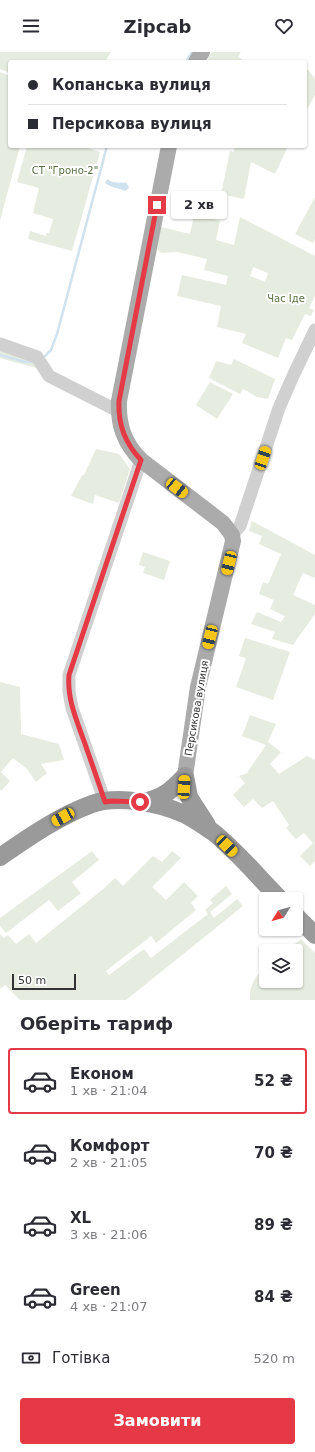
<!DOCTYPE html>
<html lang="uk">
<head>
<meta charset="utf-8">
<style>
	body { margin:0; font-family:"DejaVu Sans",sans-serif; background:#f2f2f3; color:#2b2b33; height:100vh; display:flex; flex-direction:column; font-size:15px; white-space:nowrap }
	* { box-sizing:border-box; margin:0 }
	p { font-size:13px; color:#7c7c81 }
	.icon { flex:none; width:22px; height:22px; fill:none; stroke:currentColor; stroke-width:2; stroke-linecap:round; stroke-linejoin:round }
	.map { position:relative; height:948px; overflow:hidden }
	.details { display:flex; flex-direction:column; background:#fff; flex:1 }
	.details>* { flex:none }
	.top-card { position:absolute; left:8px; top:8px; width:299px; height:88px; border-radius:4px; box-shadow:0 1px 3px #0004; display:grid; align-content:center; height:88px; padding:0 20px; background:#fff }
	.needle { width:26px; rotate:233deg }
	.fabs { position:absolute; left:259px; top:840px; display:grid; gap:8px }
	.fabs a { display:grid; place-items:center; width:44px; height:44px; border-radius:4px; background:#fff; box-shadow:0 1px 3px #0004; font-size:20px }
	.scale { position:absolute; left:12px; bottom:10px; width:64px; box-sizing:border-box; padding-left:4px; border:2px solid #333; border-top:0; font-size:11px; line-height:14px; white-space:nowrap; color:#333; -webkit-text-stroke:3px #fff; paint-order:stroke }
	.end { position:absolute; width:18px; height:18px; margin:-9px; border:5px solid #e63946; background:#fff; box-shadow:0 0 0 2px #fff }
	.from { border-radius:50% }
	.bubble { position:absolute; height:28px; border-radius:4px; background:#fff; box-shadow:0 1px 3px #0004; font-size:13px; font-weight:700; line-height:28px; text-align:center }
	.car { position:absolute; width:12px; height:24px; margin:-12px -6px; border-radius:5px; box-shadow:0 0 3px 1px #0007; background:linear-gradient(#f5c518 24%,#345 0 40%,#f5c518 0 76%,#345 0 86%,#f5c518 0) }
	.top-card b { display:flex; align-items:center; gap:14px; height:38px; font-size:15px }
	.top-card b+b { border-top:1px solid #e1e1e2 }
	.top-card i { width:10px; height:10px; background:#2b2b33 }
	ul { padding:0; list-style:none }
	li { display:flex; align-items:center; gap:12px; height:66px; margin:0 8px 6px; padding:0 12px; border:2px solid transparent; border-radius:4px }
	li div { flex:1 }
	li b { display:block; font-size:15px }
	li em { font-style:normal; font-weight:700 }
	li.selected { border-color:#e63946 }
	li>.icon { width:36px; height:36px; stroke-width:1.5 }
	h2 { padding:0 20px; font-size:18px; line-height:48px }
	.pay { display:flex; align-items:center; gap:10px; height:44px; padding:0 20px; font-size:15px }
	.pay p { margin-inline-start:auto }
	.button { display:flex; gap:8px; margin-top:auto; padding:8px 20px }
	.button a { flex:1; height:46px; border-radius:4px; background:#e63946; color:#fff; font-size:16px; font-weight:700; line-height:46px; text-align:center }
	header { display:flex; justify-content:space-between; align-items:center; height:52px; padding:0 20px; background:#fff; font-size:18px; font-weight:700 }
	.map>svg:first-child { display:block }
	.green { fill:#e6ecdf; fill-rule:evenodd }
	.water { fill:#cfe2ee }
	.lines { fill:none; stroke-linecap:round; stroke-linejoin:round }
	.stream { stroke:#cfe2ee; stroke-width:2.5 }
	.minor { stroke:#d0d0d0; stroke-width:13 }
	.major { stroke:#ababab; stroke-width:16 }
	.highway { stroke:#9a9a9a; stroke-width:18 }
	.route { stroke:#e63946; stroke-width:5 }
	.labels { text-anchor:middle; stroke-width:4; stroke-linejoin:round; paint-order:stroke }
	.park-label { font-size:10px; fill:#56703f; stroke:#fff }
	.street-label { font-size:10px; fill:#333; stroke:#fff }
</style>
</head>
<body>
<header><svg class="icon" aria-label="menu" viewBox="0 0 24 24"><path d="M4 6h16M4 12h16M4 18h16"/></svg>Zipcab<svg class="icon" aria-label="heart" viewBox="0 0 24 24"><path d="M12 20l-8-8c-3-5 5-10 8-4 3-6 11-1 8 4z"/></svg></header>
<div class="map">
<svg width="315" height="948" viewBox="0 0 315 948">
	<rect width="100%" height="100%" fill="#fff"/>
	<!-- green -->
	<path class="green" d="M 0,0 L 111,0 L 105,10 L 10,10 L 10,21 L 0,17 Z
		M 212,0 L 241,0 L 238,5 L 242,7 L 240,10 L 206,10 Z
		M 305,14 L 315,27 L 315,43 L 305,61 Z
		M 0,20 L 10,24 L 10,94 L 20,94 L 0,169 Z
		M 27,94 L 82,94 L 100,100 L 72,199 L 28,187 L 30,179 L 46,184 L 46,181 L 49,181 L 53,167 L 33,161 L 39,136 L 17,130 Z
		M 235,94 L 288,94 L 275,122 L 251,110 L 244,147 L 221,142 L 230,99 L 234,100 Z
		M 315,145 L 315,187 L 313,191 L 295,182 Z
		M 194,163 L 220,169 L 216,188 L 234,193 L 240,165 L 315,204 L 315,244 L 309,256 L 314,258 L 311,264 L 305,262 L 292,288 L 286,286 L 278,306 L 242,291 L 246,282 L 217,275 L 221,254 L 177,244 L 182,223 L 226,233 L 228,224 L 204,218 L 207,207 L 177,200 L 161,201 L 157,197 L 161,175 L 190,182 ZM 253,215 L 268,221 L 265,230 L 250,224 Z
		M 0,296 C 12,300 33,303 36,316 L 0,306 Z
		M 234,307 L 275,327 L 268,347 L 257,345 L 243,337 L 240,342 L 209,326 L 216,309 L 231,313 Z
		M 210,330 L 233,342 L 217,367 L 196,353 Z
		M 96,397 L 119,402 L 130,417 L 119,451 L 95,443 L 93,452 L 71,444 L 82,423 L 84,423 Z
		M 252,469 L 315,503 L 315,526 L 303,521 L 293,543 L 315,553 L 315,562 L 293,593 L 272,587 L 275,580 L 251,572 L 257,560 L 281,570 L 285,564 L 270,557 L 274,548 L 259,542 L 263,530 L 268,532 L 281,502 L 259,492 L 262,484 L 249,479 Z
		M 143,500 L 170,509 L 164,528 L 143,521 L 145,515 L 139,513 Z
		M 245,586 L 290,600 L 273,648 L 236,635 L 246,606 L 239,604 Z
		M 0,630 L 20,635 L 21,682 L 59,692 L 64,708 L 41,712 L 47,721 L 36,730 L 27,717 L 13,706 L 1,720 L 10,729 L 1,739 L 0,737 Z
		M 250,663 L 276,672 L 268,690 L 281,700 L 270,712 L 279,722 L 307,704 L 315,708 L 315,809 L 310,814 L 300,804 L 313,791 L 304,781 L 296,787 L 286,776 L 289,773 L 273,749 L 262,756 L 253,747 L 244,755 L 233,743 L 245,731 L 239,724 L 247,721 L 266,693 L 242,684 Z
		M 92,799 L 99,808 L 72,830 L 81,841 L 58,859 L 49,848 L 6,881 L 0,874 L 0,866 Z
		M 172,799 L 181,806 L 152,835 L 166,848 L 184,830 L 198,844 L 191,851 L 196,858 L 156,891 L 151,884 L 106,919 L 109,923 L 144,897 L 151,906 L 208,862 L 205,858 L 213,851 L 210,848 L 226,834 L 232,842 L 210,860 L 214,866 L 237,847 L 243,854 L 126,948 L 20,948 L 5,933 L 0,937 L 0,882 L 4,886 L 8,883 L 16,892 L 29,882 L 36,891 L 102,838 L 115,826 L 123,834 L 153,804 L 162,810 Z
		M 301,887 L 315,901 L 315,948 L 250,948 C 250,932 254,925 266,915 L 266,929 L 296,929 L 296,899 L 286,899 Z"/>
	<!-- water -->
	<path class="water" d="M 107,127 L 112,130 L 127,131 L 129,136 L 125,139 C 119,136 109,135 105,131 Z"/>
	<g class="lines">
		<!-- stream -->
		<path class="stream" d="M 186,10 L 192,0
			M 0,303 L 25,310 L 34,310
			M 45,304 L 51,298 L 57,282 L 107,94"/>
		<!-- minor -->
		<path class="minor" d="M 0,292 L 37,305 L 49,324 L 118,359
			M 232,483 L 240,474 L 279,356 L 293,324 L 315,278
			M 105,750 L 72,656 L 69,640 L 69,623 L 141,408"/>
		<!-- major -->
		<path class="major" d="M 196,10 L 202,0
			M 169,94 L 119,349 C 118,373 124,391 141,408 L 223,471 L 232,483 L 233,489 L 198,635 L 185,724 L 184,736"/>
		<!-- highway -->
		<path class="highway" d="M 185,724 L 189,745 L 207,773
			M 143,750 C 163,746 171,739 185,724
			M 0,805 C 29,785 59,764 92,752 C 118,743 160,751 184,762 C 194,767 204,774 213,780 C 236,798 259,826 280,847
			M 296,864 L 315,883"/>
	</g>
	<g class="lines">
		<!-- route -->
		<path class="route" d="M 140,750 L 112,749 L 105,750 C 98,729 91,709 84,689 C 76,667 67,646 69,623 L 141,408 C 125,391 118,373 119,349 L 157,153"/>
	</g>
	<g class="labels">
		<!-- park labels -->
		<g class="park-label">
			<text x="65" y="122">СТ "Гроно-2"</text>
			<text x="286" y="250">Час Іде</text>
		</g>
		<!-- street labels -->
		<g class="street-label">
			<text transform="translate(196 656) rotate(-80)" y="4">Персикова вулиця</text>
		</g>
	</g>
</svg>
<div class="fabs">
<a><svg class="needle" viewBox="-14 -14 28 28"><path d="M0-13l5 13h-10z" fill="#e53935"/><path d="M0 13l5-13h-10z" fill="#7c7c81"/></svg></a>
<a><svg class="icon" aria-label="layers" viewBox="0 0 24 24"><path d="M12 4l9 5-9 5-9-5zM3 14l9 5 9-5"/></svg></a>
</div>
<div class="scale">50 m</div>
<i class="end from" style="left:140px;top:750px"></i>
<i class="end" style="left:157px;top:153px"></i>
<div class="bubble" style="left:171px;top:139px;width:56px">2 хв</div>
<i class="car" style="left:263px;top:406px;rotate:18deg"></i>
<i class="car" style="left:177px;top:436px;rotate:128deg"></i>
<i class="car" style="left:229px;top:511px;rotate:194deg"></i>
<i class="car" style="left:210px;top:585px;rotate:194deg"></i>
<i class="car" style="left:184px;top:735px;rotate:3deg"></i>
<i class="car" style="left:63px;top:765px;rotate:241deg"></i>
<i class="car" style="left:227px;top:794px;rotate:135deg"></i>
<div class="top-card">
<b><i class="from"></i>Копанська вулиця</b>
<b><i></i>Персикова вулиця</b>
</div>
</div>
<section class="details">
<h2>Оберіть тариф</h2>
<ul>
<li class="selected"><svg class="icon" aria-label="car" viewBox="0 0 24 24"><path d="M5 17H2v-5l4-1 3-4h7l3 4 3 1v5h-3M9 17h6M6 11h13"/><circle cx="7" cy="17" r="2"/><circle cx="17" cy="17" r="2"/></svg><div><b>Економ</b><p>1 хв · 21:04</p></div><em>52 ₴</em></li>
<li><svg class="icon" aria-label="car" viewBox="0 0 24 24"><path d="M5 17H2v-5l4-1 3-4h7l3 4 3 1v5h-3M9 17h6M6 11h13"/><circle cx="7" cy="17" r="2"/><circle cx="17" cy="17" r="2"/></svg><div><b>Комфорт</b><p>2 хв · 21:05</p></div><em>70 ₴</em></li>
<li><svg class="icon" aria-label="car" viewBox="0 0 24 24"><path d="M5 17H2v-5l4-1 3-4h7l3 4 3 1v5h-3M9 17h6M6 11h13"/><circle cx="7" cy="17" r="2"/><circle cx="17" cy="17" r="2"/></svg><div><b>XL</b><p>3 хв · 21:06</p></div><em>89 ₴</em></li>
<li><svg class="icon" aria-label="car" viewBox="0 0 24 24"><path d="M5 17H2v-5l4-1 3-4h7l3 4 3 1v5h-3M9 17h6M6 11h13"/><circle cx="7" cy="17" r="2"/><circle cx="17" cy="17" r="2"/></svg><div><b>Green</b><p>4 хв · 21:07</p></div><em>84 ₴</em></li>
</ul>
<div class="pay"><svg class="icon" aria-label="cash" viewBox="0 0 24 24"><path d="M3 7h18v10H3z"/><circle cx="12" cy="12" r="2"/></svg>Готівка<p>520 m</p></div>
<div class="button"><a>Замовити</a></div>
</section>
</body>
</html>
